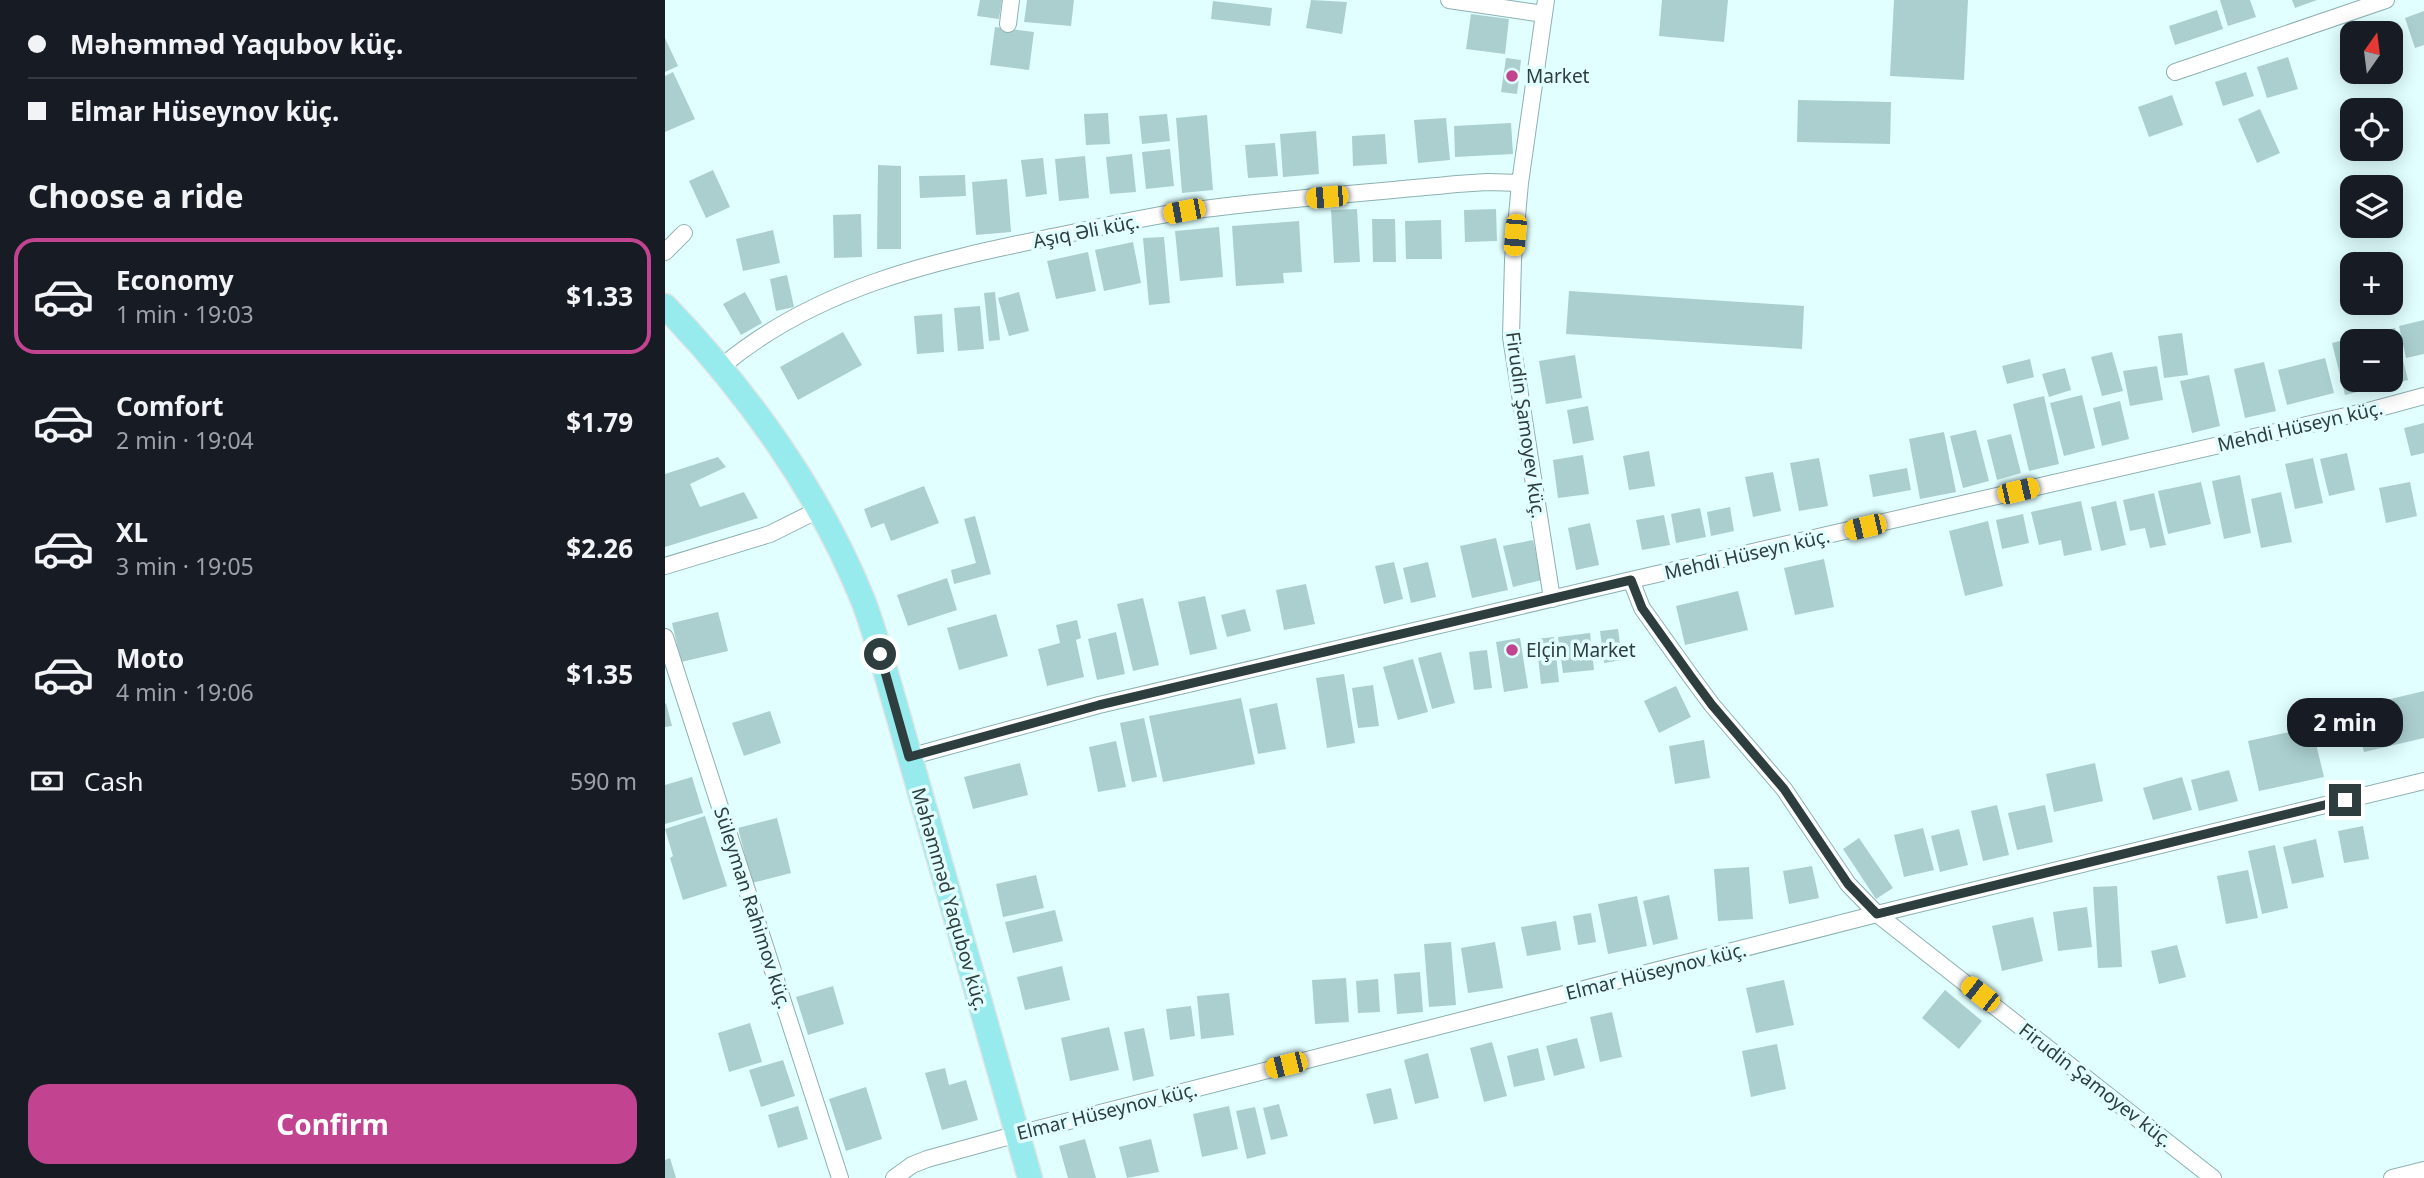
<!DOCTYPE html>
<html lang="en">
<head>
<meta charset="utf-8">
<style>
	body { margin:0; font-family:"Noto Sans",sans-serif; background:#242831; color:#f1f3f6; height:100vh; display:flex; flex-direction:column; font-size:26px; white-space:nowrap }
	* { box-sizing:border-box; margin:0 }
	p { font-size:23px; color:#9ea1a6 }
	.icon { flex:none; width:38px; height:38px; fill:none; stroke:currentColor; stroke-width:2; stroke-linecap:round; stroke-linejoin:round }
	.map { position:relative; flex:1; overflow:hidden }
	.side { display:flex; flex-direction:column; background:#171b24; width:665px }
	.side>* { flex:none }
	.banner { display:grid; align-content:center; height:154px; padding:0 28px; background:#171b24 }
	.needle { width:46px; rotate:14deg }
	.tools { position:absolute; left:1675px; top:21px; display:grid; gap:14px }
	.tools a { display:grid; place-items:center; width:63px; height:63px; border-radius:14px; background:#171b24; box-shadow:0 4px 18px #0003; font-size:35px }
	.end { position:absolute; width:32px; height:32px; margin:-16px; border:9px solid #2e3d3d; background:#fff; box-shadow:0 0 0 4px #fff }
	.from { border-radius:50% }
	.bubble { position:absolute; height:49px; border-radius:21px; background:#171b24; box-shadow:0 4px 18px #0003; font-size:23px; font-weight:700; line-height:49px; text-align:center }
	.car { position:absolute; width:21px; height:42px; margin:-21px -10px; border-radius:9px; box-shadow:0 0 5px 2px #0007; background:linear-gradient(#f5c518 24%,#345 0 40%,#f5c518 0 76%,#345 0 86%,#f5c518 0) }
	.banner b { display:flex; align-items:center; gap:24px; height:66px; font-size:26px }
	.banner b+b { border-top:2px solid #363941 }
	.banner i { width:18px; height:18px; background:#f1f3f6 }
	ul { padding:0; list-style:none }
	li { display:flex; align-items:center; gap:21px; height:116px; margin:0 14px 10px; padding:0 14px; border:4px solid transparent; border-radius:21px }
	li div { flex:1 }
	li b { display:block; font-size:26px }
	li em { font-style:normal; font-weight:700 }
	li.on { border-color:#c24491 }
	li>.icon { width:63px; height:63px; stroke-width:1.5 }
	h2 { padding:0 28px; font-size:32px; line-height:84px }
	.pay { display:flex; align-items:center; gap:18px; height:77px; padding:0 28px; font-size:26px }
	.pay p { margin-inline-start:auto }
	.action { display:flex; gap:14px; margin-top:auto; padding:14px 28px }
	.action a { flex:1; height:80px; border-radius:21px; background:#c24491; color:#fff; font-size:28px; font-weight:700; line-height:80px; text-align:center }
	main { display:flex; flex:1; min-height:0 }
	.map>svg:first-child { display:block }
	.building { fill:#abcfcf }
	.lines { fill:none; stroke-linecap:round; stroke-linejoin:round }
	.minor-casing { stroke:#8db0b0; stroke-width:18 }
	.primary-casing { stroke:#e2e4e4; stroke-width:27 }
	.minor { stroke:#fff; stroke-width:16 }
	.primary { stroke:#98ebec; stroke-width:24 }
	.route { stroke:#2e3d3d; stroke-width:9 }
	.poi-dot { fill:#c24491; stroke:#e1ffff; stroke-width:2.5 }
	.labels { text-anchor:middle; stroke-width:7; stroke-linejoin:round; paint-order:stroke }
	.poi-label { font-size:19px; fill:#2e3d3d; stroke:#e1ffff; text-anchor:start }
	.street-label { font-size:19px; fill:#2e3d3d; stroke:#e1ffff }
</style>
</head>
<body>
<main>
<section class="side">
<div class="banner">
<b><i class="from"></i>Məhəmməd Yaqubov küç.</b>
<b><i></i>Elmar Hüseynov küç.</b>
</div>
<h2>Choose a ride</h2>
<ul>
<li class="on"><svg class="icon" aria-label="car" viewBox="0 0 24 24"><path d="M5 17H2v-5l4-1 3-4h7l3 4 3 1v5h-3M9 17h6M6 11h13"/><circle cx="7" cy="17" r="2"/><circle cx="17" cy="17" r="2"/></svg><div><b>Economy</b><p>1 min · 19:03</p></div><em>$1.33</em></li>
<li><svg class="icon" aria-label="car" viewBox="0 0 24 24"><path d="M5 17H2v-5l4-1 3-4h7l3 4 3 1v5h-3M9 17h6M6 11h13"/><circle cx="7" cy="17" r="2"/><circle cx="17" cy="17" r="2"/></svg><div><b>Comfort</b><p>2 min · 19:04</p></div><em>$1.79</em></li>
<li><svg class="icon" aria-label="car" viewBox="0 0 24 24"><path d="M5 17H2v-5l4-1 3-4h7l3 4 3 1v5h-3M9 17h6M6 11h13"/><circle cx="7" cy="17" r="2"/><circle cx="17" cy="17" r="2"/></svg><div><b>XL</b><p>3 min · 19:05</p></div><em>$2.26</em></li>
<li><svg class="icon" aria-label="car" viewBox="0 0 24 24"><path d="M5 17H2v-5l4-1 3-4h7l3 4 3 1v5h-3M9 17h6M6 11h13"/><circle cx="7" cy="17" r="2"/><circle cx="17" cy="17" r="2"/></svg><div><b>Moto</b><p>4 min · 19:06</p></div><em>$1.35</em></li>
</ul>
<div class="pay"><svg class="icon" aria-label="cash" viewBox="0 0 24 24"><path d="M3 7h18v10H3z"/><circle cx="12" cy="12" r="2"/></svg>Cash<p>590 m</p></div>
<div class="action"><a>Confirm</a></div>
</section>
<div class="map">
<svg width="1759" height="1178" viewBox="0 0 1759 1178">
	<rect width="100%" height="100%" fill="#e1ffff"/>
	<!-- building -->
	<path class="building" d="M 315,0 L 337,0 L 334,19 L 312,16 Z
		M 362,0 L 409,0 L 406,26 L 359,22 Z
		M 646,0 L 682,2 L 677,34 L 641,28 Z
		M 997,0 L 1063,0 L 1059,42 L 994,36 Z
		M 1229,0 L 1303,0 L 1299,80 L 1225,76 Z
		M 1555,0 L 1585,0 L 1591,17 L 1563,26 Z
		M 1627,0 L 1652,0 L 1630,8 Z
		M 548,1 L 607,8 L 605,26 L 546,19 Z
		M 1552,10 L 1558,29 L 1510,45 L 1504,26 Z
		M 1759,11 L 1759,45 L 1750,48 L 1740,18 Z
		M 806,14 L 844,19 L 840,54 L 801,49 Z
		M 330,27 L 369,32 L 364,70 L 325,65 Z
		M 0,38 L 13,66 L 0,72 Z
		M 1687,38 L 1687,63 L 1679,41 Z
		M 1623,57 L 1633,89 L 1602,98 L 1592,67 Z
		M 841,58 L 856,60 L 852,94 L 836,92 Z
		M 8,72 L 30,119 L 0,132 L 0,76 Z
		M 1581,72 L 1589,96 L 1558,106 L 1550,82 Z
		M 1507,95 L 1518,125 L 1484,137 L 1473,107 Z
		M 1133,100 L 1226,102 L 1225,144 L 1132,142 Z
		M 1595,109 L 1615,153 L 1592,163 L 1573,119 Z
		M 443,113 L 445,144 L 421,145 L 419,114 Z
		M 502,114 L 505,141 L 477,144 L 474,116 Z
		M 542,115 L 548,190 L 517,193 L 511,118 Z
		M 781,118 L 785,160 L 753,163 L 749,120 Z
		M 846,123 L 848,154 L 790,157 L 789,126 Z
		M 651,131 L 654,174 L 618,177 L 615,134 Z
		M 720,134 L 722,164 L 688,166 L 687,136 Z
		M 610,143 L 613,176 L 583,178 L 580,145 Z
		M 505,149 L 509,186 L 481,189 L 477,152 Z
		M 467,154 L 471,192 L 445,194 L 441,157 Z
		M 420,156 L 424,198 L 394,201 L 390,159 Z
		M 378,158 L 382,194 L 361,197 L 356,160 Z
		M 213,165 L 236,166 L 236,249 L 212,249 Z
		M 48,170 L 65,207 L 41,218 L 24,181 Z
		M 300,175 L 301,196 L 255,198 L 254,176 Z
		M 342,179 L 346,232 L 311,235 L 307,182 Z
		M 692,209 L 695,262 L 669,263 L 666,210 Z
		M 831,209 L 832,241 L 800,242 L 799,210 Z
		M 196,214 L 197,257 L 169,258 L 168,215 Z
		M 707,219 L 730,219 L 731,262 L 708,262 Z
		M 776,220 L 777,259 L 741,259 L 740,221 Z
		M 634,221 L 637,272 L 618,273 L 619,283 L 571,286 L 567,226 Z
		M 554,227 L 558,277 L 515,281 L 510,231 Z
		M 108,230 L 115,263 L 78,271 L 71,239 Z
		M 499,237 L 505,303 L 484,305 L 478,238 Z
		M 468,242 L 476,283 L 439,291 L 430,250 Z
		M 423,252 L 431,291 L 391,299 L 382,261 Z
		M 122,275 L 129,307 L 111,311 L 105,279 Z
		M 904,291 L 1139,306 L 1137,349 L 901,334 Z
		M 80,292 L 97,323 L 76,335 L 58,304 Z
		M 330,292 L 335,340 L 324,341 L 319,293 Z
		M 354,292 L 364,331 L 344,336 L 333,298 Z
		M 315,306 L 319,349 L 293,351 L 289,308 Z
		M 277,314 L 279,352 L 252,354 L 249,316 Z
		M 1759,320 L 1759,354 L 1741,358 L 1734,326 Z
		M 1730,328 L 1743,380 L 1711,388 L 1709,380 L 1726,380 L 1726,341 L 1700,341 L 1698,335 Z
		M 178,332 L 197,365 L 133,400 L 115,367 Z
		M 1517,333 L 1523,375 L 1499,378 L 1493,336 Z
		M 1695,336 L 1696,341 L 1687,341 L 1687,380 L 1706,380 L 1708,388 L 1680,395 L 1667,343 Z
		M 1447,352 L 1458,391 L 1437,396 L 1426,357 Z
		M 910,355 L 917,398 L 881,404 L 874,361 Z
		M 1660,358 L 1669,393 L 1622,405 L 1613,370 Z
		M 1365,359 L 1369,377 L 1342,384 L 1337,366 Z
		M 1599,362 L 1611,411 L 1580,418 L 1569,369 Z
		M 1492,366 L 1498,400 L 1465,406 L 1458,371 Z
		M 1400,368 L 1406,390 L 1384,397 L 1377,374 Z
		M 1544,375 L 1555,426 L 1527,433 L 1515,381 Z
		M 1417,395 L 1430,448 L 1399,456 L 1385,403 Z
		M 1379,396 L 1394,464 L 1364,471 L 1348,404 Z
		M 1455,401 L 1464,439 L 1437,446 L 1428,408 Z
		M 923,406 L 929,440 L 908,444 L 902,410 Z
		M 1759,423 L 1759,453 L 1746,456 L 1739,428 Z
		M 1311,430 L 1324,481 L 1298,488 L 1285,436 Z
		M 1279,432 L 1291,492 L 1255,499 L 1244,439 Z
		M 1346,434 L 1356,473 L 1332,480 L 1322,440 Z
		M 984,451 L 990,486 L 964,490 L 958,456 Z
		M 1682,453 L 1690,490 L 1664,496 L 1655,459 Z
		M 918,455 L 924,494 L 893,498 L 888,460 Z
		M 53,457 L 61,467 L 25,484 L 35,507 L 79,492 L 93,518 L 0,547 L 0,474 Z
		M 1154,458 L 1163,506 L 1134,511 L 1125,463 Z
		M 1648,458 L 1658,503 L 1630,509 L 1620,464 Z
		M 1242,468 L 1246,490 L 1208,497 L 1204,475 Z
		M 1108,472 L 1116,511 L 1088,517 L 1080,477 Z
		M 1575,475 L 1586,533 L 1559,539 L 1547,481 Z
		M 1536,482 L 1546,524 L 1503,534 L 1493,491 Z
		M 1745,482 L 1752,516 L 1721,523 L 1714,488 Z
		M 259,486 L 274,523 L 226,541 L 219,523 L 206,528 L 199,509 Z
		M 1616,492 L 1627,542 L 1596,548 L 1586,499 Z
		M 1489,493 L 1501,545 L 1485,548 L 1480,528 L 1465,531 L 1458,500 Z
		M 1416,501 L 1427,550 L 1399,556 L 1396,540 L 1374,545 L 1366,512 Z
		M 1451,501 L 1461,545 L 1436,551 L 1426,507 Z
		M 1065,507 L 1069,531 L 1046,536 L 1042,512 Z
		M 1035,508 L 1041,537 L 1011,543 L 1006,514 Z
		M 1358,514 L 1364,543 L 1337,549 L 1331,520 Z
		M 999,515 L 1005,545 L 977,550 L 971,520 Z
		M 310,516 L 326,574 L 289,584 L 286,570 L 311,563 L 299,519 Z
		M 1323,521 L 1338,586 L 1300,596 L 1284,531 Z
		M 925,523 L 934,565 L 911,570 L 903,528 Z
		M 831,538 L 843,590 L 807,598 L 795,546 Z
		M 868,540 L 877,580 L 848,587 L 838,546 Z
		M 1159,559 L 1169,607 L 1130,615 L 1119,568 Z
		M 729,562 L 738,599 L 719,604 L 710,566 Z
		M 763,562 L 771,597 L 746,603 L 738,568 Z
		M 282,578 L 292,610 L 243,626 L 232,595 Z
		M 641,584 L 650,624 L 619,630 L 611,590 Z
		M 1073,591 L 1083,630 L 1020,645 L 1011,606 Z
		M 540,596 L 552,649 L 525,655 L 513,602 Z
		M 478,598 L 494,665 L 468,671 L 452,604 Z
		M 580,609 L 586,631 L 562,637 L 556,615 Z
		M 53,612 L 63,651 L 16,662 L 7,623 Z
		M 331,614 L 343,656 L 294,670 L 282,628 Z
		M 412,620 L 416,638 L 411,640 L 419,677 L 382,686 L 373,649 L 395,643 L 391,625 Z
		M 953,629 L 957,660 L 939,663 L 935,631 Z
		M 451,632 L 460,674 L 432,680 L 423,639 Z
		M 925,633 L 929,670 L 898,673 L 893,637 Z
		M 889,637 L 894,682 L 876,684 L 871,639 Z
		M 855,638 L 863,688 L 839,692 L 831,642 Z
		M 822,650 L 827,688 L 809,690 L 804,652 Z
		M 776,652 L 790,703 L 767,709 L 753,658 Z
		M 748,659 L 763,712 L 733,720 L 718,667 Z
		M 679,674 L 690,743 L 662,748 L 651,678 Z
		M 708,685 L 714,726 L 693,728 L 687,688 Z
		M 1011,686 L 1026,717 L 994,733 L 979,701 Z
		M 1759,691 L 1759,738 L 1699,752 L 1688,708 Z
		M 576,698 L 590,764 L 498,782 L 484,716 Z
		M 1,703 L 7,726 L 0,727 L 0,704 Z
		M 612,703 L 621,749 L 593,754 L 584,709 Z
		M 105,711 L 116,743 L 79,756 L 67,723 Z
		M 479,718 L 492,777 L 467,782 L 455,723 Z
		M 1647,727 L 1659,777 L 1594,791 L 1583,741 Z
		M 1039,740 L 1045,778 L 1010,784 L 1004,746 Z
		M 451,741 L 461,787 L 433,792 L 424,747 Z
		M 355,763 L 363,795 L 308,809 L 299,777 Z
		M 1430,763 L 1438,801 L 1389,812 L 1381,774 Z
		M 1564,770 L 1573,801 L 1534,811 L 1526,780 Z
		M 27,777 L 38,813 L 0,824 L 0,785 Z
		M 1517,777 L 1527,810 L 1488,820 L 1478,788 Z
		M 1332,805 L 1344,855 L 1318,861 L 1306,811 Z
		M 1380,805 L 1388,842 L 1352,850 L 1343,813 Z
		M 40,816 L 62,886 L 18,900 L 5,858 L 8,856 L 0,829 Z
		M 112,818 L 126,873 L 87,883 L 73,828 Z
		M 1698,826 L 1704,859 L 1679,863 L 1673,831 Z
		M 1258,828 L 1269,870 L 1239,877 L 1229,835 Z
		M 1294,829 L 1303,865 L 1275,872 L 1266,836 Z
		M 1194,838 L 1228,888 L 1211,899 L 1178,849 Z
		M 1651,839 L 1659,877 L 1627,884 L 1618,847 Z
		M 1610,845 L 1623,908 L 1597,914 L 1583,851 Z
		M 1147,866 L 1154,898 L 1124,904 L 1118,871 Z
		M 1084,867 L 1088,919 L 1053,921 L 1049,869 Z
		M 1583,870 L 1593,918 L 1561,924 L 1552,876 Z
		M 371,875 L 379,908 L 338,917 L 331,884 Z
		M 1452,886 L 1457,967 L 1433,968 L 1428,887 Z
		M 1004,895 L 1013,939 L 988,945 L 978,901 Z
		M 972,896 L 982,946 L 943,954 L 933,904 Z
		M 1422,907 L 1427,947 L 1393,951 L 1388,912 Z
		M 390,910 L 398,941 L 348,953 L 340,922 Z
		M 926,913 L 931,942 L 913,945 L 908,916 Z
		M 1368,917 L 1378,961 L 1337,971 L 1327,926 Z
		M 891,921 L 896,950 L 862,956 L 856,927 Z
		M 786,942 L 791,1005 L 764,1007 L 759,944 Z
		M 830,942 L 838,988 L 803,993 L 796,948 Z
		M 1512,945 L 1521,977 L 1494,984 L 1486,951 Z
		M 397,966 L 405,1000 L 360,1010 L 352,977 Z
		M 755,972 L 758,1012 L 732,1014 L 729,974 Z
		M 681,978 L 684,1022 L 650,1024 L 647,980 Z
		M 713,979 L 715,1012 L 693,1013 L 691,981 Z
		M 1119,980 L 1129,1025 L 1091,1033 L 1081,988 Z
		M 168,986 L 179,1024 L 143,1035 L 131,997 Z
		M 1280,990 L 1317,1021 L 1294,1049 L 1257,1018 Z
		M 564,993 L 569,1035 L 536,1039 L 532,996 Z
		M 526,1006 L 530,1036 L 505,1040 L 501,1009 Z
		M 947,1012 L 957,1057 L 935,1062 L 925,1017 Z
		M 85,1023 L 97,1062 L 64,1072 L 53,1033 Z
		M 444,1027 L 454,1070 L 405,1081 L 396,1038 Z
		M 479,1028 L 489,1076 L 468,1081 L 459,1032 Z
		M 912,1038 L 920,1068 L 889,1076 L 881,1046 Z
		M 827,1042 L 842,1096 L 819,1102 L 805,1048 Z
		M 1112,1044 L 1121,1089 L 1086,1097 L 1077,1051 Z
		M 873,1048 L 880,1080 L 849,1087 L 842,1056 Z
		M 763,1053 L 774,1098 L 750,1104 L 739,1060 Z
		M 118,1060 L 130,1096 L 96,1107 L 84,1070 Z
		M 280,1068 L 284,1085 L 301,1080 L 313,1120 L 277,1130 L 260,1073 Z
		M 201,1087 L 217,1139 L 181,1151 L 164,1099 Z
		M 726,1088 L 733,1119 L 709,1124 L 701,1094 Z
		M 614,1104 L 623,1136 L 606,1140 L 598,1108 Z
		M 133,1106 L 143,1139 L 113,1148 L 103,1115 Z
		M 564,1106 L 573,1149 L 537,1157 L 528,1114 Z
		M 590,1107 L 601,1154 L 582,1159 L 571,1111 Z
		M 420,1139 L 431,1178 L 403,1178 L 394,1146 Z
		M 486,1139 L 494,1172 L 462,1178 L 454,1147 Z
		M 5,1158 L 11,1178 L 0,1178 L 0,1160 Z"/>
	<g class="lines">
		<defs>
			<path id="minor" d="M 784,0 L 879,14
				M 881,0 L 855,183 L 848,260 L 846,337 L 887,599
				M 343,24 L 346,0
				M 1510,72 L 1721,0
				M 0,252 L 19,233
				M 56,367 C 150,288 265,262 382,238 C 429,229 476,217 523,211 C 612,199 702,193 792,184 L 822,182 L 855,183
				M 0,566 L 105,534 L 153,510
				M 966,580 L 977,608 L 1027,678 L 1047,705 L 1119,789 L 1183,884 L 1212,914 L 1548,1178
				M 0,637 L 175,1178
				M 244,757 L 434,705 L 966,580 L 1707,410 L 1759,396
				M 229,1178 L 247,1165 L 262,1159 L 353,1134 L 1212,914 L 1759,781
				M 1727,1178 L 1759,1170"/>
			<path id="primary" d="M 0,306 C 81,390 153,490 197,598 C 208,625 215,653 223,680 L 365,1178"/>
		</defs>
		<!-- minor casing -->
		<use href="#minor" class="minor-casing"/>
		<!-- primary casing -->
		<use href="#primary" class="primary-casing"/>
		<!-- minor -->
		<use href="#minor" class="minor"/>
		<!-- primary -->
		<use href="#primary" class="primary"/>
	</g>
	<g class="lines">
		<!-- route -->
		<path class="route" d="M 215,654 L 244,757 L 434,705 L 966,580 L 977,608 L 1027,678 L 1047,705 L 1119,789 L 1183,884 L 1212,914 L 1680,800"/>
	</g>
	<!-- markers -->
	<g class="poi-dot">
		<circle cx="847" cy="76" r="7"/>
		<circle cx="847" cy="650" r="7"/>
	</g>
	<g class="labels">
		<!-- poi labels -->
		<g class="poi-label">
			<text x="861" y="83">Market</text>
			<text x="861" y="657">Elçin Market</text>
		</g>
		<!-- street labels -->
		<g class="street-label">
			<text transform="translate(421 231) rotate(-11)" y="7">Aşıq Əli küç.</text>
			<text transform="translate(861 425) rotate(82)" y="7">Firudin Şamoyev küç.</text>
			<text transform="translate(1635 426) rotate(-13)" y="7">Mehdi Hüseyn küç.</text>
			<text transform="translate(1082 554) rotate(-13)" y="7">Mehdi Hüseyn küç.</text>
			<text transform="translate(285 899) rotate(74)" y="7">Məhəmməd Yaqubov küç.</text>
			<text transform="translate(88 908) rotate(72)" y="7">Süleyman Rahimov küç.</text>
			<text transform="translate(991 971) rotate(-14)" y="7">Elmar Hüseynov küç.</text>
			<text transform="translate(1431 1085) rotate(38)" y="7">Firudin Şamoyev küç.</text>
			<text transform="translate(442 1111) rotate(-14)" y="7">Elmar Hüseynov küç.</text>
		</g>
	</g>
</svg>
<div class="tools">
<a><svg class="needle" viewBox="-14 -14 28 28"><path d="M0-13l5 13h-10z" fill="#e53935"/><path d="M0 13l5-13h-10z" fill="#9ea1a6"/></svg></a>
<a><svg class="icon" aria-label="locate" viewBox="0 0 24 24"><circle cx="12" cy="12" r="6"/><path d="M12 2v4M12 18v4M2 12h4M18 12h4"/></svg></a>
<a><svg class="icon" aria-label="layers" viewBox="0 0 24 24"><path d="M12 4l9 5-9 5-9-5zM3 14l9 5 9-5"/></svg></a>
<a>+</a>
<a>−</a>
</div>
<i class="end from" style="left:215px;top:654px"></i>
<i class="end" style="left:1680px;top:800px"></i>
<div class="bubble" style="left:1622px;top:698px;width:116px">2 min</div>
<i class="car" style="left:662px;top:197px;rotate:265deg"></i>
<i class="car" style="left:519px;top:211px;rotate:259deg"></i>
<i class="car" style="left:850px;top:235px;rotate:185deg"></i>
<i class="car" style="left:1353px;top:491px;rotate:77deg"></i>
<i class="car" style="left:1200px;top:527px;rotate:257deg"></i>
<i class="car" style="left:1315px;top:994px;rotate:308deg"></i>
<i class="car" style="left:621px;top:1065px;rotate:256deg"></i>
</div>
</main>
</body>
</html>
